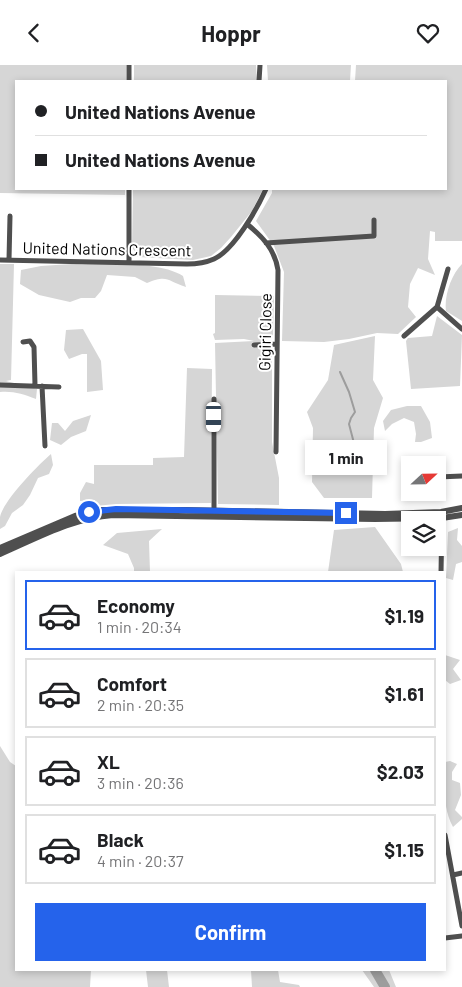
<!DOCTYPE html>
<html lang="en">
<head>
<meta charset="utf-8">
<style>
	body { margin:0; font-family:Barlow,sans-serif; background:#f2f2f2; color:#202124; height:100vh; display:flex; flex-direction:column; font-size:19px; white-space:nowrap }
	* { box-sizing:border-box; margin:0 }
	p { font-size:16px; color:#757577 }
	.icon { flex:none; width:28px; height:28px; fill:none; stroke:currentColor; stroke-width:2; stroke-linecap:round; stroke-linejoin:round }
	.map { position:relative; flex:1; overflow:hidden }
	.panel { position:absolute; left:15px; top:506px; width:431px; height:400px; display:flex; flex-direction:column; background:#fff; border-radius:0px; box-shadow:0 2px 8px #0003 }
	.panel>* { flex:none }
	.guide { position:absolute; left:15px; top:15px; width:432px; height:110px; border-radius:0px; box-shadow:0 2px 8px #0003; display:grid; align-content:center; height:110px; padding:0 20px; background:#fff }
	.needle { width:32px; rotate:68deg }
	.controls { position:absolute; left:401px; top:391px; display:grid; gap:10px }
	.controls a { display:grid; place-items:center; width:45px; height:45px; border-radius:0px; background:#fff; box-shadow:0 2px 8px #0003; font-size:25px }
	.end { position:absolute; width:22px; height:22px; margin:-11px; border:6px solid #2563eb; background:#fff; box-shadow:0 0 0 2px #fff }
	.from { border-radius:50% }
	.bubble { position:absolute; height:35px; border-radius:0px; background:#fff; box-shadow:0 2px 8px #0003; font-size:16px; font-weight:700; line-height:35px; text-align:center }
	.car { position:absolute; width:15px; height:30px; margin:-15px -8px; border-radius:6px; box-shadow:0 0 4px 1px #0007; background:linear-gradient(#fff 24%,#345 0 40%,#fff 0 76%,#345 0 86%,#fff 0) }
	.guide b { display:flex; align-items:center; gap:18px; height:48px; font-size:19px }
	.guide b+b { border-top:1px solid #e0e0e0 }
	.guide i { width:12px; height:12px; background:#202124 }
	ul { padding:9px 0 0; list-style:none }
	li { display:flex; align-items:center; gap:15px; height:70px; margin:0 10px 8px; padding:0 10px; border:2px solid #e0e0e0; border-radius:0px }
	li div { flex:1 }
	li b { display:block; font-size:19px }
	li em { font-style:normal; font-weight:700 }
	li.on { border-color:#2563eb }
	li>.icon { width:45px; height:45px; stroke-width:1.5 }
	.primary-button { display:flex; gap:10px; margin-top:auto; padding:10px 20px }
	.primary-button a { flex:1; height:58px; border-radius:0px; background:#2563eb; color:#fff; font-size:20px; font-weight:700; line-height:58px; text-align:center }
	header { display:flex; justify-content:space-between; align-items:center; height:65px; padding:0 20px; background:#fff; font-size:22px; font-weight:700 }
	.map>svg:first-child { display:block }
	.green { fill:#d6d6d6 }
	.lines { fill:none; stroke-linecap:round; stroke-linejoin:round }
	.stream { stroke:#9d9d9d; stroke-width:2 }
	.river { stroke:#9d9d9d; stroke-width:10 }
	.minor { stroke:#4f4f4f; stroke-width:5 }
	.tertiary { stroke:#4f4f4f; stroke-width:6 }
	.route { stroke:#2563eb; stroke-width:6 }
	.labels { text-anchor:middle; stroke-width:4; stroke-linejoin:round; paint-order:stroke }
	.street-label { font-size:16px; fill:#000; stroke:#fff }
</style>
</head>
<body>
<header><svg class="icon" aria-label="back" viewBox="0 0 24 24"><path d="M15 5l-7 7 7 7"/></svg>Hoppr<svg class="icon" aria-label="heart" viewBox="0 0 24 24"><path d="M12 20l-8-8c-3-5 5-10 8-4 3-6 11-1 8 4z"/></svg></header>
<div class="map">
<svg width="462" height="922" viewBox="0 0 462 922">
	<rect width="100%" height="100%" fill="#fff"/>
	<!-- green -->
	<path class="green" d="M 0,0 L 126,0 L 126,16 L 16,16 L 16,124 L 125,124 L 125,130 L 0,128 Z
		M 134,0 L 256,0 L 257,16 L 134,16 Z
		M 267,0 L 351,0 L 350,16 L 268,16 Z
		M 356,0 L 462,0 L 462,176 L 435,176 L 435,167 L 430,166 L 428,194 L 435,210 L 418,203 L 410,219 L 408,242 L 416,252 L 398,269 L 377,268 L 349,274 L 324,277 L 282,276 L 284,207 L 274,181 L 256,156 L 272,128 L 272,124 L 446,124 L 446,16 L 355,16 Z
		M 133,124 L 263,124 L 252,146 L 231,172 L 221,183 L 211,191 L 193,195 L 138,192 L 132,182 Z
		M 0,199 L 14,199 L 11,315 L 6,316 L 37,324 L 36,334 C 23,329 14,326 0,327 Z
		M 71,199 C 101,200 158,195 183,211 L 186,222 C 167,216 168,209 147,218 L 135,212 L 107,210 L 101,226 L 95,233 L 81,233 L 70,237 L 39,230 L 20,219 L 21,205 L 41,201 Z
		M 462,199 L 462,256 L 446,246 C 444,231 451,210 462,199 Z
		M 215,230 L 274,231 L 273,273 L 262,273 L 261,276 L 272,276 L 272,377 L 279,413 L 279,440 L 218,439 L 215,278 L 254,276 L 244,274 L 215,275 L 213,269 L 215,268 Z
		M 437,251 L 462,270 L 460,321 L 411,324 L 406,276 L 408,273 L 432,271 Z
		M 83,264 L 101,296 L 103,325 L 87,327 L 87,289 L 82,289 L 69,294 L 64,285 L 66,265 Z
		M 375,271 L 373,315 L 383,333 L 374,363 L 372,433 L 324,433 L 312,417 L 313,363 L 307,347 L 328,315 L 334,280 Z
		M 187,303 L 212,304 L 211,438 L 116,439 L 95,441 L 95,435 L 80,436 L 80,428 L 86,417 L 94,419 L 94,400 L 153,400 L 153,393 L 184,392 Z
		M 407,341 L 421,341 L 430,357 L 432,373 L 421,377 L 415,377 L 416,369 L 414,357 L 404,353 L 392,359 L 385,366 L 383,356 L 391,345 Z
		M 91,350 L 86,366 L 71,372 L 61,380 L 50,375 L 52,358 L 58,358 L 65,366 L 73,356 Z
		M 51,389 L 53,400 L 49,409 L 38,413 L 30,430 L 23,440 L 12,448 L 5,461 L 0,464 C 0,460 0,455 0,452 C 3,436 38,400 51,389 Z
		M 375,462 L 401,499 L 403,507 L 328,507 L 334,465 Z
		M 458,463 L 457,475 L 462,481 L 462,497 L 456,499 L 453,515 L 446,513 L 448,467 Z
		M 162,464 L 149,476 L 150,507 L 134,507 L 134,503 L 128,489 L 103,480 L 117,468 Z
		M 445,590 L 460,595 L 453,604 L 461,615 L 450,619 L 445,615 Z
		M 0,681 L 10,697 L 16,701 L 16,905 L 91,905 L 90,922 L 0,922 Z
		M 450,696 L 457,699 L 452,707 L 452,715 L 460,718 L 461,730 L 455,745 L 462,752 L 462,754 L 453,762 C 442,742 445,719 445,697 Z
		M 146,905 L 167,905 L 169,922 L 148,922 Z
		M 251,905 L 278,905 L 280,917 L 299,920 L 300,922 L 252,922 Z
		M 362,905 L 389,905 L 396,922 L 374,922 Z"/>
	<g class="lines">
		<!-- stream -->
		<path class="stream" d="M 340,307 L 349,327 L 355,347 L 351,353 L 349,359 L 356,386 L 360,393 L 365,396"/>
		<!-- river -->
		<path class="river" d="M 375,905 L 385,922"/>
		<!-- minor -->
		<path class="minor" d="M 129,0 L 129,16
			M 259,16 L 260,0
			M 247,159 C 263,172 275,185 278,205 L 276,387
			M 266,178 L 374,171 L 374,155
			M 0,195 L 187,199 C 196,199 205,198 214,194 C 234,185 257,144 266,124
			M 9,195 L 10,151
			M 129,197 L 129,124
			M 448,204 L 437,242 L 462,264
			M 404,271 L 437,242
			M 23,277 L 30,276 L 34,282 L 35,320
			M 254,280 L 277,279
			M 0,320 L 59,322
			M 42,321 L 45,381
			M 214,334 L 214,446
			M 438,412 L 462,411
			M 421,428 L 422,430
			M 441,508 L 442,451
			M 445,770 L 462,861
			M 453,810 L 462,808
			M 445,873 L 462,871"/>
		<!-- tertiary -->
		<path class="tertiary" d="M 0,483 L 75,451 L 100,445 L 186,445 L 385,449 L 441,447 L 462,443
			M 0,489 C 37,473 72,453 113,450 L 375,454 L 442,453 L 462,450"/>
	</g>
	<g class="lines">
		<!-- route -->
		<path class="route" d="M 89,447 L 116,444 L 346,448"/>
	</g>
	<g class="labels">
		<!-- street labels -->
		<g class="street-label">
			<text transform="translate(107 184) rotate(1)" y="6">United Nations Crescent</text>
			<text transform="translate(265 267) rotate(-89)" y="6">Gigiri Close</text>
		</g>
	</g>
</svg>
<div class="controls">
<a><svg class="needle" viewBox="-14 -14 28 28"><path d="M0-13l5 13h-10z" fill="#e53935"/><path d="M0 13l5-13h-10z" fill="#757577"/></svg></a>
<a><svg class="icon" aria-label="layers" viewBox="0 0 24 24"><path d="M12 4l9 5-9 5-9-5zM3 14l9 5 9-5"/></svg></a>
</div>
<i class="end from" style="left:89px;top:447px"></i>
<i class="end" style="left:346px;top:448px"></i>
<div class="bubble" style="left:305px;top:375px;width:82px">1 min</div>
<i class="car" style="left:214px;top:352px;rotate:180deg"></i>
<div class="guide">
<b><i class="from"></i>United Nations Avenue</b>
<b><i></i>United Nations Avenue</b>
</div>
<section class="panel">
<ul>
<li class="on"><svg class="icon" aria-label="car" viewBox="0 0 24 24"><path d="M5 17H2v-5l4-1 3-4h7l3 4 3 1v5h-3M9 17h6M6 11h13"/><circle cx="7" cy="17" r="2"/><circle cx="17" cy="17" r="2"/></svg><div><b>Economy</b><p>1 min · 20:34</p></div><em>$1.19</em></li>
<li><svg class="icon" aria-label="car" viewBox="0 0 24 24"><path d="M5 17H2v-5l4-1 3-4h7l3 4 3 1v5h-3M9 17h6M6 11h13"/><circle cx="7" cy="17" r="2"/><circle cx="17" cy="17" r="2"/></svg><div><b>Comfort</b><p>2 min · 20:35</p></div><em>$1.61</em></li>
<li><svg class="icon" aria-label="car" viewBox="0 0 24 24"><path d="M5 17H2v-5l4-1 3-4h7l3 4 3 1v5h-3M9 17h6M6 11h13"/><circle cx="7" cy="17" r="2"/><circle cx="17" cy="17" r="2"/></svg><div><b>XL</b><p>3 min · 20:36</p></div><em>$2.03</em></li>
<li><svg class="icon" aria-label="car" viewBox="0 0 24 24"><path d="M5 17H2v-5l4-1 3-4h7l3 4 3 1v5h-3M9 17h6M6 11h13"/><circle cx="7" cy="17" r="2"/><circle cx="17" cy="17" r="2"/></svg><div><b>Black</b><p>4 min · 20:37</p></div><em>$1.15</em></li>
</ul>
<div class="primary-button"><a>Confirm</a></div>
</section>
</div>
</body>
</html>
